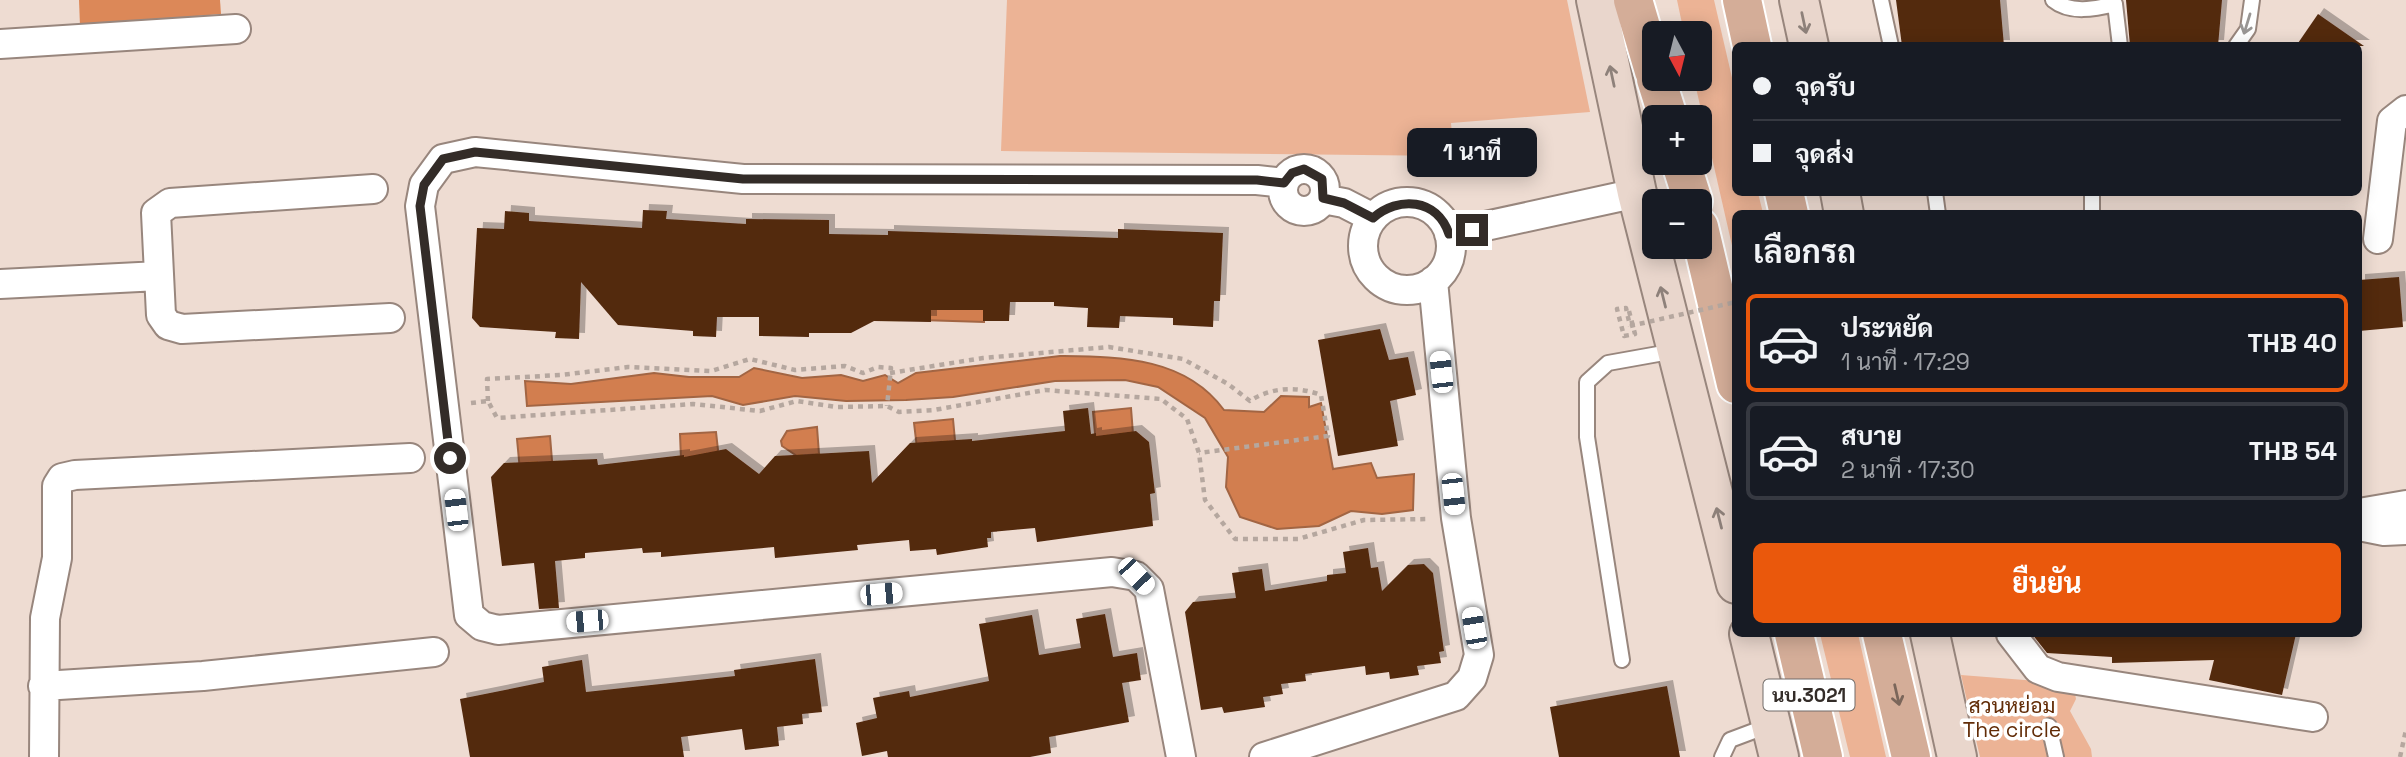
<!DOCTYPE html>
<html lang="th">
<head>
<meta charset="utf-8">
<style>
	body { margin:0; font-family:"Space Grotesk",Sarabun,sans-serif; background:#20242c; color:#f1f3f6; height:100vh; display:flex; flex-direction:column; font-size:26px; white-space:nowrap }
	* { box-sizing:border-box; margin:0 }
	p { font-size:23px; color:#9ea1a6 }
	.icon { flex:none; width:38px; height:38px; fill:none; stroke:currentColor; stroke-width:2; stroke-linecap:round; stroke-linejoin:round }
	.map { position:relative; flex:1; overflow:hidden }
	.side { position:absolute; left:1732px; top:210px; width:630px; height:427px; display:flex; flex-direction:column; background:#171b24; border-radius:10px; box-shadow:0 4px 18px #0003 }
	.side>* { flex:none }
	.guide { position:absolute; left:1732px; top:42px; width:630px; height:154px; border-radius:10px; box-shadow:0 4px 18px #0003; display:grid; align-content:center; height:154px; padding:0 21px; background:#171b24 }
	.needle { width:46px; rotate:173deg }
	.fabs { position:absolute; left:1642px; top:21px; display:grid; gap:14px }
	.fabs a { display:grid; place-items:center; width:70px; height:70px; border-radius:10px; background:#171b24; box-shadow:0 4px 18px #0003; font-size:35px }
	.end { position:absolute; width:32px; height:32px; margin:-16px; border:9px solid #332c28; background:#fff; box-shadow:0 0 0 4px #fff }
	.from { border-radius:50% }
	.bubble { position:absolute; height:49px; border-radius:10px; background:#171b24; box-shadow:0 4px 18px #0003; font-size:23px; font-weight:700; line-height:49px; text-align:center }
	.car { position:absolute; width:21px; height:42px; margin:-21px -10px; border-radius:9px; box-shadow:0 0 5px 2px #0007; background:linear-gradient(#fff 24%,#345 0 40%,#fff 0 76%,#345 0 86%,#fff 0) }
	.guide b { display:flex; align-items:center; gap:24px; height:66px; font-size:26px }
	.guide b+b { border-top:2px solid #363941 }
	.guide i { width:18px; height:18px; background:#f1f3f6 }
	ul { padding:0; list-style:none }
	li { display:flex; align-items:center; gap:21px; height:98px; margin:0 14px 10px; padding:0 7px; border:4px solid #363941; border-radius:10px }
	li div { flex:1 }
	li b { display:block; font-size:26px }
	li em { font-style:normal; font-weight:700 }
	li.on { border-color:#ea580c }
	li>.icon { width:63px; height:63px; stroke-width:1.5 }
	h2 { padding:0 21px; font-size:32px; line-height:84px }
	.action { display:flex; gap:14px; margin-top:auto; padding:14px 21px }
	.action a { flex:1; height:80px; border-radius:10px; background:#ea580c; color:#fff; font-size:28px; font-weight:700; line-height:80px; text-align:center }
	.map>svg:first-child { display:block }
	.green { fill:#ecb395 }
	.forest { fill:#dc8858 }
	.water { fill:#d27e4f; stroke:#a26543; stroke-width:2 }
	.building { fill:#53290f; filter:url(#shadow) }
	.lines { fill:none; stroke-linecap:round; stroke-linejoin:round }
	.service-casing { stroke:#98867d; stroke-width:18 }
	.minor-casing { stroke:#98867d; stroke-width:32 }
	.secondary-casing { stroke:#98867d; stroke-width:42 }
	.primary-casing { stroke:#fff; stroke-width:42 }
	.path { stroke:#b5a79f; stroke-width:4.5; stroke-dasharray:5 5; stroke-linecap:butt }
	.service { stroke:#fff; stroke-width:14 }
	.minor { stroke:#fff; stroke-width:28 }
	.secondary { stroke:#e9d6cc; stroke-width:38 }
	.primary { stroke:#d4ad98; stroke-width:38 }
	.path-bridge { stroke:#b5a79f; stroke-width:4.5; stroke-dasharray:5 5; stroke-linecap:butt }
	.oneway { stroke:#8e817a }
	.oneway2 { stroke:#999694 }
	.oneway3 { stroke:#7b665a }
	.route { stroke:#332c28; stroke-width:9 }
	.labels { text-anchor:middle; stroke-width:7; stroke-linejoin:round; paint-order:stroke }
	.shield { fill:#fff; stroke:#706b68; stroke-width:2 }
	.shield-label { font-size:19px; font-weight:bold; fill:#332c28 }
	.park-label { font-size:21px; fill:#622c07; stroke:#fff }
</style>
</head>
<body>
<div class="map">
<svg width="2406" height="757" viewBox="0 0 2406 757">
	<defs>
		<filter id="shadow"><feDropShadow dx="6" dy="-6" stdDeviation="0" flood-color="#0004"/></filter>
	</defs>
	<rect width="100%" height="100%" fill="#eedcd2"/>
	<!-- green -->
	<path class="green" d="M 1007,0 L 1567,0 L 1590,112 L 1451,123 L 1454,156 L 1001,151 Z
		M 1677,0 L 1714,0 L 1736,95 L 1736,192 L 1758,193 L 1763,213 L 1736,214 L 1736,263 L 1694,79 L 1699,79 L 1699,33 L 1684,33 Z
		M 1820,634 L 1858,634 L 1886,757 L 1850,757 Z
		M 1961,675 L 2073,684 L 2076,699 L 2070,711 L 2091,749 L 2092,757 L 1980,757 Z"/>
	<!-- forest -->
	<path class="forest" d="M 79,0 L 220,0 L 221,14 L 80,26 Z"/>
	<!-- water -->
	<path class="water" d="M 922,306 L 984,307 L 984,322 L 921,320 Z
		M 1060,356 C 1121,357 1185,357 1224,410 L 1264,412 L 1281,396 L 1309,397 L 1309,407 L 1321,403 L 1333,469 L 1371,463 L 1377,478 L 1414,474 L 1413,510 L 1382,514 L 1351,511 L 1319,526 L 1277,529 L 1240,517 L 1226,487 L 1228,457 L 1205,418 L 1158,387 L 1125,380 L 1055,381 L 953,397 L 906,400 L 846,401 L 795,396 L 743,405 L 712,396 L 527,406 L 525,381 L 571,384 L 654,373 L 689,377 L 739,377 L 754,368 L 802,378 L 841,375 L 863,381 L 885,375 L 898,383 L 916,373 Z
		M 1131,408 L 1133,434 L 1097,455 L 1093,412 Z
		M 953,419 L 957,462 L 917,448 L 914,423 Z
		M 817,427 L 819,454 L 797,456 L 782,446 L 781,441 L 787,431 Z
		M 716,432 L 718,450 L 708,480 L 682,483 L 680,434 Z
		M 550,436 L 556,510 L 524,513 L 517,439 Z"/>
	<!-- building -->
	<path class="building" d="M 1896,0 L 2000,0 L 2004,46 L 1902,46 Z
		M 2126,0 L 2222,0 L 2218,46 L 2130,46 Z
		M 2318,14 L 2364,46 L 2296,46 Z
		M 643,210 L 667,211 L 666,219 L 746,224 L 746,219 L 829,220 L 829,234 L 888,235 L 888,231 L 1118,238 L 1118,229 L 1223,233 L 1220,301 L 1214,301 L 1213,327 L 1173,325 L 1173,318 L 1120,316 L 1119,328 L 1087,327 L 1088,308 L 1054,306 L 1054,302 L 1010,302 L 1009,321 L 983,321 L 983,310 L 931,310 L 931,322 L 874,321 L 851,333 L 809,333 L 809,337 L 759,336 L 759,317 L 717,317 L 716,337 L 693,336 L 693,331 L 618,325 L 581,282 L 579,339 L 555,338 L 556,332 L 480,327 L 472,318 L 477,228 L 504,229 L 505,211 L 529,213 L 529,221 L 642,228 Z
		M 2399,277 L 2403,327 L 2359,331 L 2359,280 Z
		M 1380,329 L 1389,360 L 1408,357 L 1416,395 L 1390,401 L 1398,446 L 1338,456 L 1318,340 Z
		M 1088,408 L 1091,434 L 1096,433 L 1096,436 L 1136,431 L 1149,442 L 1155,493 L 1150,494 L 1153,526 L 1037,542 L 1035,528 L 991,532 L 991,538 L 987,538 L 988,547 L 937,555 L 936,549 L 910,551 L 909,540 L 857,545 L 858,550 L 775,558 L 774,547 L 661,557 L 661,552 L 643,553 L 642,548 L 585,553 L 585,558 L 555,561 L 559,608 L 539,609 L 534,563 L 502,566 L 491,477 L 504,463 L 597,459 L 598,465 L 684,455 L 684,457 L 726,449 L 759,474 L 775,456 L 869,451 L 872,483 L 910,443 L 972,439 L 972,441 L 1065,431 L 1063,411 Z
		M 1368,548 L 1371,568 L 1378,567 L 1382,591 L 1408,565 L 1424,564 L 1433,573 L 1444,651 L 1439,652 L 1441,663 L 1417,666 L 1419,675 L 1390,679 L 1389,672 L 1366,675 L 1365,666 L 1305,674 L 1306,681 L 1281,684 L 1283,694 L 1263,697 L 1265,707 L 1224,713 L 1222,707 L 1201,710 L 1185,612 L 1193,602 L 1236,598 L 1232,573 L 1262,569 L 1265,591 L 1327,581 L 1327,575 L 1346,573 L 1343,552 Z
		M 1105,614 L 1113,657 L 1137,653 L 1141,680 L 1122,683 L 1129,722 L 1049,737 L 1051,753 L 1030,757 L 888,757 L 887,751 L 862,756 L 856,723 L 877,718 L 873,698 L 909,691 L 910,697 L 989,681 L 979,624 L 1032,615 L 1039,655 L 1081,648 L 1076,619 Z
		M 2032,634 L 2296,634 L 2282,695 L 2209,680 L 2214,660 L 2112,663 L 2112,657 L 2047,653 Z
		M 815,659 L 822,712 L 802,714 L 803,724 L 777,727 L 779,746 L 745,750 L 742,729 L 681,737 L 684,757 L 470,757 L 460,699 L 544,682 L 542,667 L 582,660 L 586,692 L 735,676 L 734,670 Z
		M 1667,686 L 1680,757 L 1559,757 L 1550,707 Z"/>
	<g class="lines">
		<defs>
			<path id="service" d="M 1881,0 L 1891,46
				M 2053,0 C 2070,14 2095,9 2115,4 L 2120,46
				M 2236,46 L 2248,29 L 2252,0
				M 1935,192 L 1938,214
				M 2092,192 L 2092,214
				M 1622,660 L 1587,437 L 1587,382 L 1608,363 L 1675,351
				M 2049,726 L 2056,757
				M 1722,757 L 1730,740 L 1770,725"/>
			<path id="minor" d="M 0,44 L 236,29
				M1283 190a21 21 0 1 1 42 0a21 21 0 1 1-42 0Z
				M 373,189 L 170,203 L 156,213 L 161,315 L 168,325 L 182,329 L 390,318
				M 1323,199 L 1344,203 L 1373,218
				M1363 246a44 44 0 1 1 88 0a44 44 0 1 1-88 0Z
				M 1449,234 L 1637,193
				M 2378,239 L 2392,121 L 2406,110
				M 0,284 L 159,276
				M 2359,513 L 2406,505
				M 2359,526 L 2384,531 L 2406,530
				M 2011,634 L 2038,669 L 2058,677 L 2313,717
				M 43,686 L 203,676 L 434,652
				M 44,757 L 45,618 L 57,558 L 57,486 L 62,478 L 75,475 L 410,458
				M 1181,757 L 1149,589 L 1136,576 L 1112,572 L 498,630 L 482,626 L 469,615 L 420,206 L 424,185 L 443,159 L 475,152 L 743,179 L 1257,180 L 1284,183
				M 1264,757 L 1456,696 L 1472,678 L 1479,655 L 1456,518 L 1433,281"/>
			<path id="secondary" d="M 1596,0 L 1637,193 L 1736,584
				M 1799,0 L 1809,46
				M 1840,192 L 1844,214
				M 1749,634 L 1779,757
				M 1930,634 L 1957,757"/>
			<path id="primary" d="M 1633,0 L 1654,71
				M 1742,0 L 1752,46
				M 1656,79 L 1668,117
				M 1681,163 L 1693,201
				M 1784,192 L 1789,214
				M 1699,227 L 1736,384
				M 1794,634 L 1823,757
				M 1882,634 L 1911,757"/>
		</defs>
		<!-- service casing -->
		<use href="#service" class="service-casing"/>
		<!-- minor casing -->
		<use href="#minor" class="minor-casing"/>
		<!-- secondary casing -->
		<use href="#secondary" class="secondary-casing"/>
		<!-- primary casing -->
		<use href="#primary" class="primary-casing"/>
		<!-- path -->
		<path class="path" d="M 1629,311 L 1635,334 L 1624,336 L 1617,309 L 1626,308 L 1630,326
			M 890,373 L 983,358 L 1109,347 L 1183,359 L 1228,384 L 1250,401 C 1271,387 1297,386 1321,395 L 1328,436 L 1199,453
			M 488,401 L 487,379 L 561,375 L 628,367 L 711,371 L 750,359 L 795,370 L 845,366 L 863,373 L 878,367 L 891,368 L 887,406
			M 471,403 L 488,401 L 497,418 L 693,404 L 760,411 L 797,401 L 837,407 L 887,406 L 899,412 L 934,410 L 1045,390 L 1161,399 L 1187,419 L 1199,453 L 1205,500 L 1235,539 L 1298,539 L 1364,520 L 1430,519
			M 2400,757 L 2406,730"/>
		<!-- service -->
		<use href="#service" class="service"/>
		<!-- minor -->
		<use href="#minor" class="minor"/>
		<!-- secondary -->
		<use href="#secondary" class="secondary"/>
		<!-- primary -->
		<use href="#primary" class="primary"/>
		<!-- path-bridge -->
		<path class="path-bridge" d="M 1630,326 L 1736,302"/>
	</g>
	<!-- one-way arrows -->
	<defs><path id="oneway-shaft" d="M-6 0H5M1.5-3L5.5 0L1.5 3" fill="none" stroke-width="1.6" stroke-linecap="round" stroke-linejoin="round" transform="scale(1.75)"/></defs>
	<g class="oneway">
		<use href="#oneway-shaft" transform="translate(1804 23) rotate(78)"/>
		<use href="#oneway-shaft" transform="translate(1612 76) rotate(-102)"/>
		<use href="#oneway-shaft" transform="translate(1663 297) rotate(-104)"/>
		<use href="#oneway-shaft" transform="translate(1719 518) rotate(-104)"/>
	</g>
	<use class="oneway2" href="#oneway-shaft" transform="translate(2247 24) rotate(107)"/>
	<use class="oneway3" href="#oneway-shaft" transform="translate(1897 695) rotate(77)"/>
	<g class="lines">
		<!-- route -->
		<path class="route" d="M 450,458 L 420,206 L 424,185 L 443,159 L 475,152 L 743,179 L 1257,180 L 1284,183 L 1292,173 L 1304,169 L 1322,179 L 1323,198 L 1344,203 L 1373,218 C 1398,196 1437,198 1449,234 L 1472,230"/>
	</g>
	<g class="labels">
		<!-- shield labels -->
		<rect class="shield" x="1763.5" y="679.5" width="91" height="31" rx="5"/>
		<g class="shield-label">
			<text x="1809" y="702">นบ.3021</text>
		</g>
		<!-- park labels -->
		<g class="park-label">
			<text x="2012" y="713">สวนหย่อม<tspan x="2012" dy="24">The circle</tspan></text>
		</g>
	</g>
</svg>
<div class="fabs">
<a><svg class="needle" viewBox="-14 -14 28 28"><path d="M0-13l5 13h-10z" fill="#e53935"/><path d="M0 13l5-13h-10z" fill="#9ea1a6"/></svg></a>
<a>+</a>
<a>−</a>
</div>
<i class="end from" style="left:450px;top:458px"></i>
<i class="end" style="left:1472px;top:230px"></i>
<div class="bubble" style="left:1407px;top:128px;width:130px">1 นาที</div>
<i class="car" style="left:1441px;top:372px;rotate:354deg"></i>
<i class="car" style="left:1453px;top:494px;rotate:174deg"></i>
<i class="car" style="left:456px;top:510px;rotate:353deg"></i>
<i class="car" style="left:1136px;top:576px;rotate:136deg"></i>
<i class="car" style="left:881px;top:594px;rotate:85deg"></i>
<i class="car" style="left:587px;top:621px;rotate:265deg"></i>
<i class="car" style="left:1474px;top:628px;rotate:350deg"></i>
<div class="guide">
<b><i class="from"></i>จุดรับ</b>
<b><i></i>จุดส่ง</b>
</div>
<section class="side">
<h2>เลือกรถ</h2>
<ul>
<li class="on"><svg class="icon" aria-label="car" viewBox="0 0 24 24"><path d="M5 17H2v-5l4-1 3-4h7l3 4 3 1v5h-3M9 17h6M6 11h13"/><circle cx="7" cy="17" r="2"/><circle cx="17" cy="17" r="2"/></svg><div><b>ประหยัด</b><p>1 นาที · 17:29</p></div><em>THB 40</em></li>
<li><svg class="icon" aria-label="car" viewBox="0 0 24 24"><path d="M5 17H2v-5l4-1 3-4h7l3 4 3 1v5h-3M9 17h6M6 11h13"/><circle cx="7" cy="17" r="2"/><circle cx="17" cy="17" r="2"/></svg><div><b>สบาย</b><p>2 นาที · 17:30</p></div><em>THB 54</em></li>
</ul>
<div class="action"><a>ยืนยัน</a></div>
</section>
</div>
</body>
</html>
